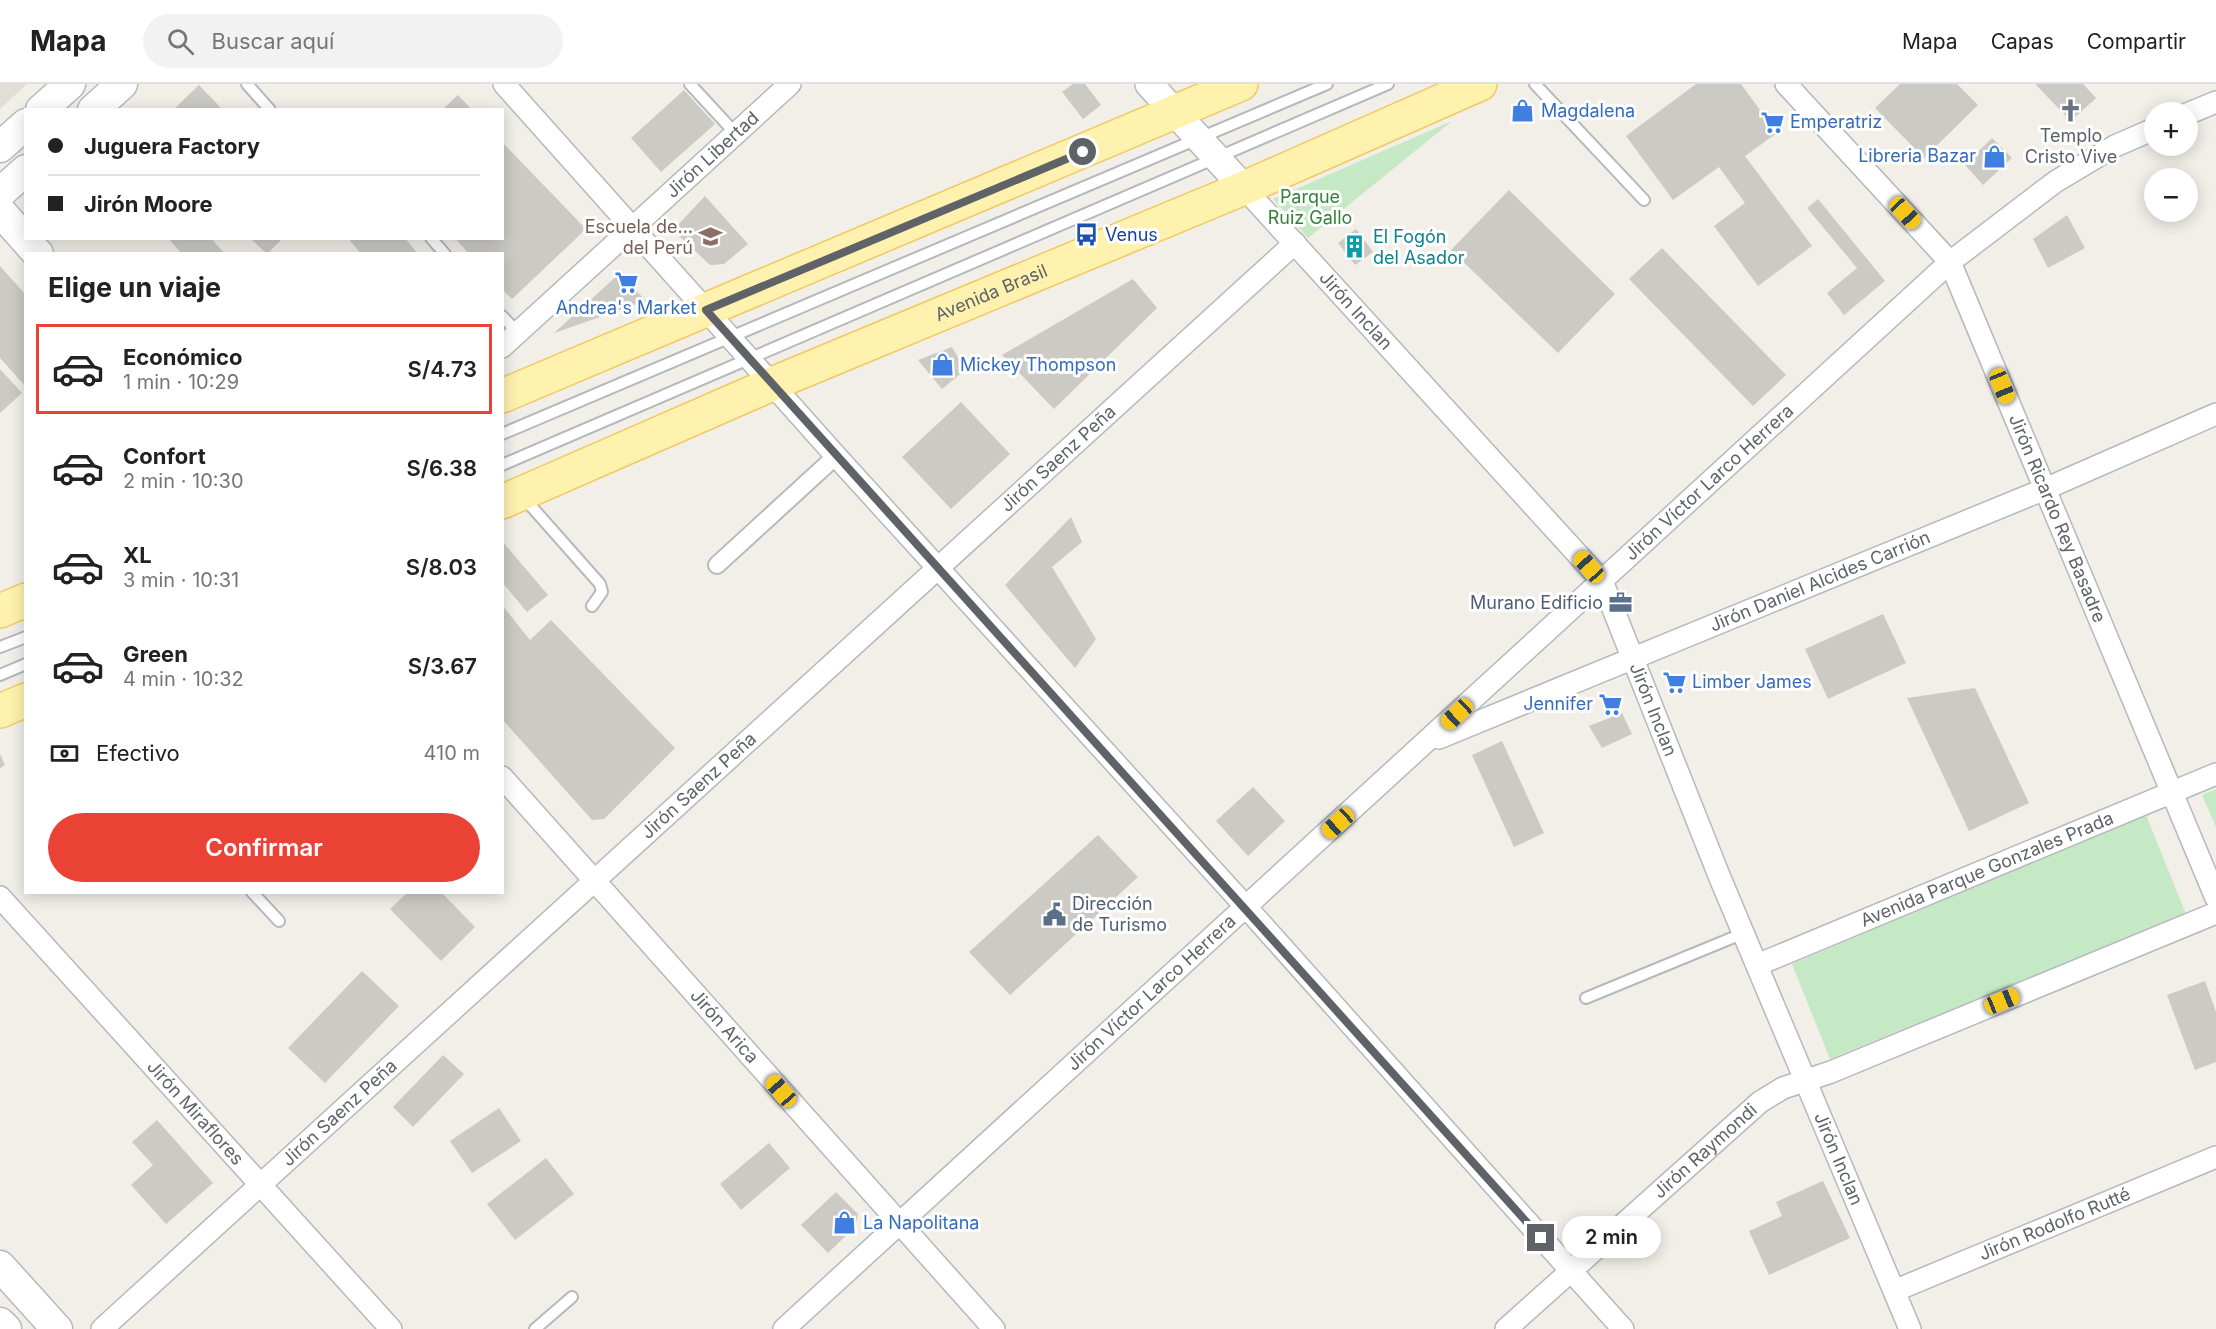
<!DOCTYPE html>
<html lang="es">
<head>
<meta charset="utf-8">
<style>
	body { margin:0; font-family:Inter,sans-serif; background:#f2f2f2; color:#222; height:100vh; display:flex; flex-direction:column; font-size:22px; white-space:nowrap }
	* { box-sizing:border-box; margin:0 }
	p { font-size:20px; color:#767676 }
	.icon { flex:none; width:33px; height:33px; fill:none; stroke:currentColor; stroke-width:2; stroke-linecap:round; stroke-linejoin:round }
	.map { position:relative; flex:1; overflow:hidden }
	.panel { position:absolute; left:24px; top:168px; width:480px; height:642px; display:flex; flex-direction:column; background:#fff; border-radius:0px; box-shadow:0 3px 15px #0003 }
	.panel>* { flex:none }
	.top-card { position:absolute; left:24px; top:24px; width:480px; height:132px; border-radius:0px; box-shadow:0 3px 15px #0003; display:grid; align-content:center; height:132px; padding:0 24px; background:#fff }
	.fabs { position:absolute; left:2144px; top:18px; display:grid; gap:12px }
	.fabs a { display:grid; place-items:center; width:54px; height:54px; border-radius:50%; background:#fff; box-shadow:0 3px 15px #0003; font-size:30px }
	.end { position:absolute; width:27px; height:27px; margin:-14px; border:8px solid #5f6368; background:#fff; box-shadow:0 0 0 3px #fff }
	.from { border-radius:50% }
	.bubble { position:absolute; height:42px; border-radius:21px; background:#fff; box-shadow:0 3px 15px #0003; font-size:20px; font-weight:600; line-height:42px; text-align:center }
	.car { position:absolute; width:18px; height:36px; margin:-18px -9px; border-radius:8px; box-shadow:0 0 4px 2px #0007; background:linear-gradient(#f5c518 24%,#345 0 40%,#f5c518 0 76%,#345 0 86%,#f5c518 0) }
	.top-card b { display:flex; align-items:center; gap:21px; height:57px; font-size:22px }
	.top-card b+b { border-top:2px solid #e0e0e0 }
	.top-card i { width:15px; height:15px; background:#222 }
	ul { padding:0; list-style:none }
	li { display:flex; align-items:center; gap:18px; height:90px; margin:0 12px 9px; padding:0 12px; border:3px solid transparent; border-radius:0px }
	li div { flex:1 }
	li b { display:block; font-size:22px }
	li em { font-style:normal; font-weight:600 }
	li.active { border-color:#ea4335 }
	li>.icon { width:54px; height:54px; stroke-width:1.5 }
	h2 { padding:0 24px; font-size:27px; line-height:72px }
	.pay { display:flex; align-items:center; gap:15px; height:66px; padding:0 24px; font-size:22px }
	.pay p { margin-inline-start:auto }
	.cta { display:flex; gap:12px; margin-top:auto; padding:12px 24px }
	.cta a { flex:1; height:69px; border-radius:36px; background:#ea4335; color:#fff; font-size:24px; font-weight:600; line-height:69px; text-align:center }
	header { display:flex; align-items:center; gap:36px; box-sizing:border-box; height:84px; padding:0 30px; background:#fff; border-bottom:2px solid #e0e0e0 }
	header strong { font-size:28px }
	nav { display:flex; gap:33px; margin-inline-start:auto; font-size:21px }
	.search { width:420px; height:54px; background:#f2f2f2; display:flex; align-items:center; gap:15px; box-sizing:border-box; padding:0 21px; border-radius:33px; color:#767676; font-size:22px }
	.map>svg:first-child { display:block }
	.education { fill:#e1ded6 }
	.green { fill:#c5e8c5 }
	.building { fill:#cccac5 }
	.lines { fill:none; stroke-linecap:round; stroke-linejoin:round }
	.service-casing { stroke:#b5b8bc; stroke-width:14 }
	.pedestrian-casing { stroke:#b5b8bc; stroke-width:20 }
	.minor-casing { stroke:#b5b8bc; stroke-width:24 }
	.tertiary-casing { stroke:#b5b8bc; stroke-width:30 }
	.secondary-casing { stroke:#b6babf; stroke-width:33 }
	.primary-casing { stroke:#f2c960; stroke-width:36 }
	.service { stroke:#fff; stroke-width:10 }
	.pedestrian { stroke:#fff; stroke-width:16 }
	.minor { stroke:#fff; stroke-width:21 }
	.tertiary { stroke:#fff; stroke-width:27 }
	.secondary { stroke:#fff; stroke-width:30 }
	.primary { stroke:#fff2af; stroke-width:33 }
	.route { stroke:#5f6368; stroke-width:8 }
	.labels { text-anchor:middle; stroke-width:6; stroke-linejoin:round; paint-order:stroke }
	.shop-label { font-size:18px; fill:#366cbe; stroke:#fff; text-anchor:start }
	.worship-label { font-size:18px; fill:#5b616d; stroke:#fff }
	.street-label { font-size:18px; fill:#5f6368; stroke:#fff }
	.park-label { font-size:18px; fill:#348238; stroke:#fff }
	.education-label { font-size:18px; fill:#785e54; stroke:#fff; text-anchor:end }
	.transit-label { font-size:18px; fill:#164399; stroke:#fff; text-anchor:start }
	.culture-label { font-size:18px; fill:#0d838f; stroke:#fff; text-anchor:start }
	.service-label { font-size:18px; fill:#4e5e75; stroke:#fff; text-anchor:end }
</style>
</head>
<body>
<header>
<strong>Mapa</strong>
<div class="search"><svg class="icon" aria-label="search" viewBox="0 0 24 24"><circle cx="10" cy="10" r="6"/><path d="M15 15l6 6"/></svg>Buscar aquí</div>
<nav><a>Mapa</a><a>Capas</a><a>Compartir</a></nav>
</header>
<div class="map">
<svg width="2216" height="1245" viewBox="0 0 2216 1245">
	<rect width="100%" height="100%" fill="#f1efe8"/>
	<!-- education -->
	<path class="education" d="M 0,0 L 27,0 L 0,25 Z"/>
	<!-- green -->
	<path class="green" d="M 1452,37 L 1308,154 L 1273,115 Z
		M 2216,705 L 2216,743 L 2202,711 Z
		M 2146,731 L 2186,830 L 1830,975 L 1792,880 Z"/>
	<!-- building -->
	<path class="building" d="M 1073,0 L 1085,0 L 1101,21 L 1083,35 L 1062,8 Z
		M 1696,0 L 1741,0 L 1777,49 L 1745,72 L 1812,162 L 1758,202 L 1714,142 L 1745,119 L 1719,83 L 1673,116 L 1626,52 Z
		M 1900,0 L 1957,0 L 1978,21 L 1924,74 L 1875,24 Z
		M 2035,0 L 2083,0 L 2096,14 L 2071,37 Z
		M 199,1 L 223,26 L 173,26 Z
		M 684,6 L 715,40 L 661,88 L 631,54 Z
		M 458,11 L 472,26 L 442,26 Z
		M 1992,54 L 2012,74 L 1983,101 L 1965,81 Z
		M 502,58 L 586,145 L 512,215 L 502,205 L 502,170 L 469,170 L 455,154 L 502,154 Z
		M 1509,106 L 1615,210 L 1558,269 L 1451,166 Z
		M 705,112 L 748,160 L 724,180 L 710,181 L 673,146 Z
		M 1818,115 L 1885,197 L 1844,231 L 1827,209 L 1857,184 L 1807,124 Z
		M 2067,131 L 2085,164 L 2048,184 L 2033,155 Z
		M 1356,145 L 1373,168 L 1355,181 L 1338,159 Z
		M 168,154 L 211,154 L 225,170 L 182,170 Z
		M 250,154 L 283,154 L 267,170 Z
		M 348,154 L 405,154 L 418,170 L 361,170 Z
		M 1662,164 L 1786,291 L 1753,322 L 1629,195 Z
		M 0,182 L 26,211 L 26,303 L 0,274 Z
		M 620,189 L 646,217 L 554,249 Z
		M 1133,195 L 1157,224 L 1054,325 L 1002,271 Z
		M 952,263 L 965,286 L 942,305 L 918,276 Z
		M 0,285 L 22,309 L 0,329 Z
		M 961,318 L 1010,370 L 951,425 L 902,373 Z
		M 1071,433 L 1082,458 L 1052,483 L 1096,555 L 1075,584 L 1005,501 Z
		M 502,457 L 548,511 L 527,528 L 502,498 Z
		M 1620,511 L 1628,523 L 1621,527 L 1613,515 Z
		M 502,521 L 530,556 L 551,536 L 675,664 L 604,735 L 592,736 L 502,635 Z
		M 1883,530 L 1906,579 L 1828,615 L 1805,565 Z
		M 1975,604 L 2029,719 L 1969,747 L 1907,614 Z
		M 1622,629 L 1632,650 L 1602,664 L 1589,642 Z
		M 1502,657 L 1544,749 L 1514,763 L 1472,671 Z
		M 0,670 L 5,681 L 0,684 Z
		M 1253,703 L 1285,737 L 1248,772 L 1216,737 Z
		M 1098,751 L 1138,793 L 1010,911 L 969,868 Z
		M 408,808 L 441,808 L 475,843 L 441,877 L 390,825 Z
		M 362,887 L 399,922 L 325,999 L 288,964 Z
		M 2205,897 L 2216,928 L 2216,978 L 2195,986 L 2167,911 Z
		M 443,971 L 464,990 L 413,1043 L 393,1023 Z
		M 499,1024 L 521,1057 L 472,1089 L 450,1057 Z
		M 157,1036 L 213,1099 L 166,1140 L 131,1101 L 153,1081 L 132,1058 Z
		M 769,1059 L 790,1084 L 741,1126 L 720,1100 Z
		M 546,1074 L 574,1110 L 515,1156 L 487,1120 Z
		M 1823,1097 L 1850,1154 L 1769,1191 L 1749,1147 L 1782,1132 L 1776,1118 Z
		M 836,1108 L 858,1130 L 855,1143 L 828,1169 L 801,1141 Z"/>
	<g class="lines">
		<defs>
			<path id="service" d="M 247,0 L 270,26
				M 690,0 L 736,50
				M 1535,0 L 1644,116
				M 431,154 L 445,170
				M 502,232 L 518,249
				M 502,350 L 1327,0
				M 502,381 L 1388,0
				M 523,413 L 600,500 L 602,508 L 592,522
				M 0,563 L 26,553
				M 0,591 L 26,580
				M 252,808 L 279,837
				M 1586,914 L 1744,849
				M 535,1245 L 572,1213"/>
			<path id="pedestrian" d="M 717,481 L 836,372"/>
			<g id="minor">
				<path d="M 504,0 L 836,372 L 1246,823 L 1623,1245"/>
				<path id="s1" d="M 1786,0 L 1950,178 L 2216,814"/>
				<path d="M 2187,30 L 2216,18"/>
				<path id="s2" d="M 1244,104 L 1602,497 L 1720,794 L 1910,1245"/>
				<path id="s3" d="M 502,263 L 790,0"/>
				<path id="s4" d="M 1439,654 L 2045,405 L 2216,330"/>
				<path id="s5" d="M 502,693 L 994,1245"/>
				<path id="s6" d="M 0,813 L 391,1245"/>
				<path id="s7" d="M 1757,881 L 2216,690"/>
				<path id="s8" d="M 1894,1207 L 2216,1073"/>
				<path id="s9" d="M 102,1245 L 1295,159"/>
				<path id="s10" d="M 784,1245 L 1950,178 L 2055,98 L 2115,62 L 2154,45"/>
				<path id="s11" d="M 1506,1245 L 1760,1018 L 1783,1004 L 1831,988 L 2216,829"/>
			</g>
			<path id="tertiary" d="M 1149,0 L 1244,104"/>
			<path id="secondary" d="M 41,26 L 70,0
				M 93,26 L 122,0
				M 0,63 L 26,40
				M 0,109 L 26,86
				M 0,127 L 38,170
				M 0,1182 L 57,1245
				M 0,1239 L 6,1245"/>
			<g id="primary">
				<path d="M 502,312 L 1241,0"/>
				<path id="s12" d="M 502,418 L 772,300 L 1244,104 L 1480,0"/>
				<path d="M 0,527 L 26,516"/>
				<path d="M 0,627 L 26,616"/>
			</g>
		</defs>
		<!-- service casing -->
		<use href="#service" class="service-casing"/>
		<!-- pedestrian casing -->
		<use href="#pedestrian" class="pedestrian-casing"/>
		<!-- minor casing -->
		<use href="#minor" class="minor-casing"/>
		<!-- tertiary casing -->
		<use href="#tertiary" class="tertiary-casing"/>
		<!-- secondary casing -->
		<use href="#secondary" class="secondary-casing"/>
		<!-- primary casing -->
		<use href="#primary" class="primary-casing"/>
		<!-- service -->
		<use href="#service" class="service"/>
		<!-- pedestrian -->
		<use href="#pedestrian" class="pedestrian"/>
		<!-- minor -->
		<use href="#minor" class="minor"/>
		<!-- tertiary -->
		<use href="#tertiary" class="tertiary"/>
		<!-- secondary -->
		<use href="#secondary" class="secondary"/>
		<!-- primary -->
		<use href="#primary" class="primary"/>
	</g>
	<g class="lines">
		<!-- route -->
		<path class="route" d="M 1083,68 L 706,226 L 1541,1154"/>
	</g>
	<!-- icons -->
	<defs>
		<symbol id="church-bare" viewBox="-9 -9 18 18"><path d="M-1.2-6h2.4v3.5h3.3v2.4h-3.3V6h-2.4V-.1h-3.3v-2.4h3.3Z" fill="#6b7280" stroke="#fff" stroke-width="2.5" paint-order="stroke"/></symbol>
		<symbol id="shop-bare" viewBox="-9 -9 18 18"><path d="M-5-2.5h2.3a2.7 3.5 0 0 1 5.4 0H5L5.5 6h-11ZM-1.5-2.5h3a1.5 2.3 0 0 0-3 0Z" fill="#3f7fe0" stroke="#fff" stroke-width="2.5" paint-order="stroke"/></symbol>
		<symbol id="supermarket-bare" viewBox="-9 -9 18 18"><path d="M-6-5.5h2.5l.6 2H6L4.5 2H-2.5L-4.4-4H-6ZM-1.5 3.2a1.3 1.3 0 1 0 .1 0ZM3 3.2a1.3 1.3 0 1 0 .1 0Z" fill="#3f7fe0" stroke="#fff" stroke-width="2.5" paint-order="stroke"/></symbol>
		<symbol id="bus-bare" viewBox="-9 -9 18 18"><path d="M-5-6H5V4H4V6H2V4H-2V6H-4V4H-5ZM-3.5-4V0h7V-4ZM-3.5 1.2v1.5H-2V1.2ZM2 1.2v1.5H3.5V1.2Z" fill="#1a4fb4" stroke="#fff" stroke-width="2.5" paint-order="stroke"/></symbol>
		<symbol id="school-bare" viewBox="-9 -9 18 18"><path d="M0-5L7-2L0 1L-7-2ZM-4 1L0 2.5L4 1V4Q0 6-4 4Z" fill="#8d6e63" stroke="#fff" stroke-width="2.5" paint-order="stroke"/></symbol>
		<symbol id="building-bare" viewBox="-9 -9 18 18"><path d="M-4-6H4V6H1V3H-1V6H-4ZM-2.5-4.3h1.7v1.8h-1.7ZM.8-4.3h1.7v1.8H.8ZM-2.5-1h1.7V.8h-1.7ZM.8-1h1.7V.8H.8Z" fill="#0f9aa8" stroke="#fff" stroke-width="2.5" paint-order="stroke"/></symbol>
		<symbol id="office-bare" viewBox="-9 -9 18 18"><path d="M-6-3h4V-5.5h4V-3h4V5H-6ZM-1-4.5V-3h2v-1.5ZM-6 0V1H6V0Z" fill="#5c6f8a" stroke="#fff" stroke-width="2.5" paint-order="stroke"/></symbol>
		<symbol id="civic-bare" viewBox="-9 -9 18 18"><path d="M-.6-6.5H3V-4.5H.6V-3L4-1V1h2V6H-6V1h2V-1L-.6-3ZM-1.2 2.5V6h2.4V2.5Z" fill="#5c6f8a" stroke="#fff" stroke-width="2.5" paint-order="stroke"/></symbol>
	</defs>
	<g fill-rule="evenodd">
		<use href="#church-bare" x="2054" y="10" width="33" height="33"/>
		<use href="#shop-bare" x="1506" y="10" width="33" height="33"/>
		<use href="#supermarket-bare" x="1756" y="22" width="33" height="33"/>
		<use href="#shop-bare" x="1978" y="56" width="33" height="33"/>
		<use href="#bus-bare" x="1070" y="134" width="33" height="33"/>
		<use href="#school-bare" x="694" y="136" width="33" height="33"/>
		<use href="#building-bare" x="1338" y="146" width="33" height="33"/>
		<use href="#supermarket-bare" x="610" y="182" width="33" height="33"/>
		<use href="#shop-bare" x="926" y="264" width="33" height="33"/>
		<use href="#office-bare" x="1604" y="502" width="33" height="33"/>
		<use href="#supermarket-bare" x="1658" y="582" width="33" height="33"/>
		<use href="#supermarket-bare" x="1594" y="604" width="33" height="33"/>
		<use href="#civic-bare" x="1038" y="814" width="33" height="33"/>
		<use href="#shop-bare" x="828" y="1122" width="33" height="33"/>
	</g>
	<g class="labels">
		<!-- shop labels -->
		<g class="shop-label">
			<text x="1541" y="33">Magdalena</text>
			<text x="1790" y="44">Emperatriz</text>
			<text x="1976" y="78" text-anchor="end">Libreria Bazar</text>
			<text x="626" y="230" text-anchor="middle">Andrea's Market</text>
			<text x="960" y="287">Mickey Thompson</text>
			<text x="1692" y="604">Limber James</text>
			<text x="1593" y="626" text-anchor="end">Jennifer</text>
			<text x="863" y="1145">La Napolitana</text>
		</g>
		<!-- worship labels -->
		<g class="worship-label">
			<text x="2071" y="58">Templo<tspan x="2071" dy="21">Cristo Vive</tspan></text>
		</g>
		<!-- street labels -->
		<g class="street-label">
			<text dy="6" stroke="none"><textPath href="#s3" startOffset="285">Jirón Libertad</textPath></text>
			<text dy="6" stroke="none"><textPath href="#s12" startOffset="532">Avenida Brasil</textPath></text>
			<text dy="6" stroke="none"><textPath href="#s2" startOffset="166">Jirón Inclan</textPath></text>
			<text dy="6" stroke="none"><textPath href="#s9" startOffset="1293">Jirón Saenz Peña</textPath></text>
			<text dy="6" stroke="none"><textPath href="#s10" startOffset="1254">Jirón Víctor Larco Herrera</textPath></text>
			<text dy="6" stroke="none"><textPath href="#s1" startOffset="520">Jirón Ricardo Rey Basadre</textPath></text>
			<text dy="6" stroke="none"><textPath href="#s4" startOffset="412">Jirón Daniel Alcides Carrión</textPath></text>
			<text dy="6" stroke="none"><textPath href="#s2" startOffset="670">Jirón Inclan</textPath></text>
			<text dy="6" stroke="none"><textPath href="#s9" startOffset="807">Jirón Saenz Peña</textPath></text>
			<text dy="6" stroke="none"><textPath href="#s7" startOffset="249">Avenida Parque Gonzales Prada</textPath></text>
			<text dy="6" stroke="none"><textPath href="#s10" startOffset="498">Jirón Víctor Larco Herrera</textPath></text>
			<text dy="6" stroke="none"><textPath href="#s5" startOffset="334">Jirón Arica</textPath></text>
			<text dy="6" stroke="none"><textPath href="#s6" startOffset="291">Jirón Miraflores</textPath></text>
			<text dy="6" stroke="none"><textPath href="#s9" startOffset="321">Jirón Saenz Peña</textPath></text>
			<text dy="6" stroke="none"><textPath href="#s11" startOffset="267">Jirón Raymondi</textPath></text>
			<text dy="6" stroke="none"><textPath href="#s2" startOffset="1156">Jirón Inclan</textPath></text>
			<text dy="6" stroke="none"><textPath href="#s8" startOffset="174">Jirón Rodolfo Rutté</textPath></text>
		</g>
		<!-- park labels -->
		<g class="park-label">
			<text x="1310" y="119">Parque<tspan x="1310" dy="21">Ruiz Gallo</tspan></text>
		</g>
		<!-- education labels -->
		<g class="education-label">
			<text x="693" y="149">Escuela de...<tspan x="693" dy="21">del Perú</tspan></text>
		</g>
		<!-- transit labels -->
		<g class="transit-label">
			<text x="1105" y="157">Venus</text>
		</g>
		<!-- culture labels -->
		<g class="culture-label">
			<text x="1373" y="159">El Fogón<tspan x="1373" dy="21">del Asador</tspan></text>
		</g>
		<!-- service labels -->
		<g class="service-label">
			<text x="1603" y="525">Murano Edificio</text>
			<text x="1072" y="826" text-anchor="start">Dirección<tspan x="1072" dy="21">de Turismo</tspan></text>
		</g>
	</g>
</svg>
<div class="fabs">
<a>+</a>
<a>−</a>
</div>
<i class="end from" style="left:1083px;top:68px"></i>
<i class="end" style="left:1541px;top:1154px"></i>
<div class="bubble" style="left:1562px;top:1132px;width:99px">2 min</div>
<i class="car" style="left:1905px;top:129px;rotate:137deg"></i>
<i class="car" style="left:2002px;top:302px;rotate:158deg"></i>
<i class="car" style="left:1589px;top:483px;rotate:318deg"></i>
<i class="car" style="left:1457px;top:630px;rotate:227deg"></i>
<i class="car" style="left:1338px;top:739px;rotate:228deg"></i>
<i class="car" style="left:2002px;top:917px;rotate:68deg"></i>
<i class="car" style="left:781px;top:1007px;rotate:319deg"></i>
<div class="top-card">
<b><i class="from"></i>Juguera Factory</b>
<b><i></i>Jirón Moore</b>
</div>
<section class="panel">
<h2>Elige un viaje</h2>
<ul>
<li class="active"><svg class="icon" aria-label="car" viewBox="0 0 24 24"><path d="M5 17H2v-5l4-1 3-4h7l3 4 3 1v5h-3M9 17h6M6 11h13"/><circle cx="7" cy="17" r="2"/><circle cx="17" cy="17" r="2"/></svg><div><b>Económico</b><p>1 min · 10:29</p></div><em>S/4.73</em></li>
<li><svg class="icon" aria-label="car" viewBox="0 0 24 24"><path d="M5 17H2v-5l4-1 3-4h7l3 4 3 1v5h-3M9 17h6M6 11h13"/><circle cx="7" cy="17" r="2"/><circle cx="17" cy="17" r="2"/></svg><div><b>Confort</b><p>2 min · 10:30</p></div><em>S/6.38</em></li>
<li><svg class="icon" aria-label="car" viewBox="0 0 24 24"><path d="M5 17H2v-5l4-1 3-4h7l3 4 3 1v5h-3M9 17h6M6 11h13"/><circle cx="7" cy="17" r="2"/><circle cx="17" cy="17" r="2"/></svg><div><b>XL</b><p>3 min · 10:31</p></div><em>S/8.03</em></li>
<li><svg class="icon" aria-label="car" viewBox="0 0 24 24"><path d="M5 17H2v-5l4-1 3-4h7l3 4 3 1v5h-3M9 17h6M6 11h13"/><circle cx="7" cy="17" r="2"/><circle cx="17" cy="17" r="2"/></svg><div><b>Green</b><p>4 min · 10:32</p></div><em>S/3.67</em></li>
</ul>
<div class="pay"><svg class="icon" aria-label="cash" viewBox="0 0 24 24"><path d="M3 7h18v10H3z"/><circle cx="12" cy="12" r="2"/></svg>Efectivo<p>410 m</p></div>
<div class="cta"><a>Confirmar</a></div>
</section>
</div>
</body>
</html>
